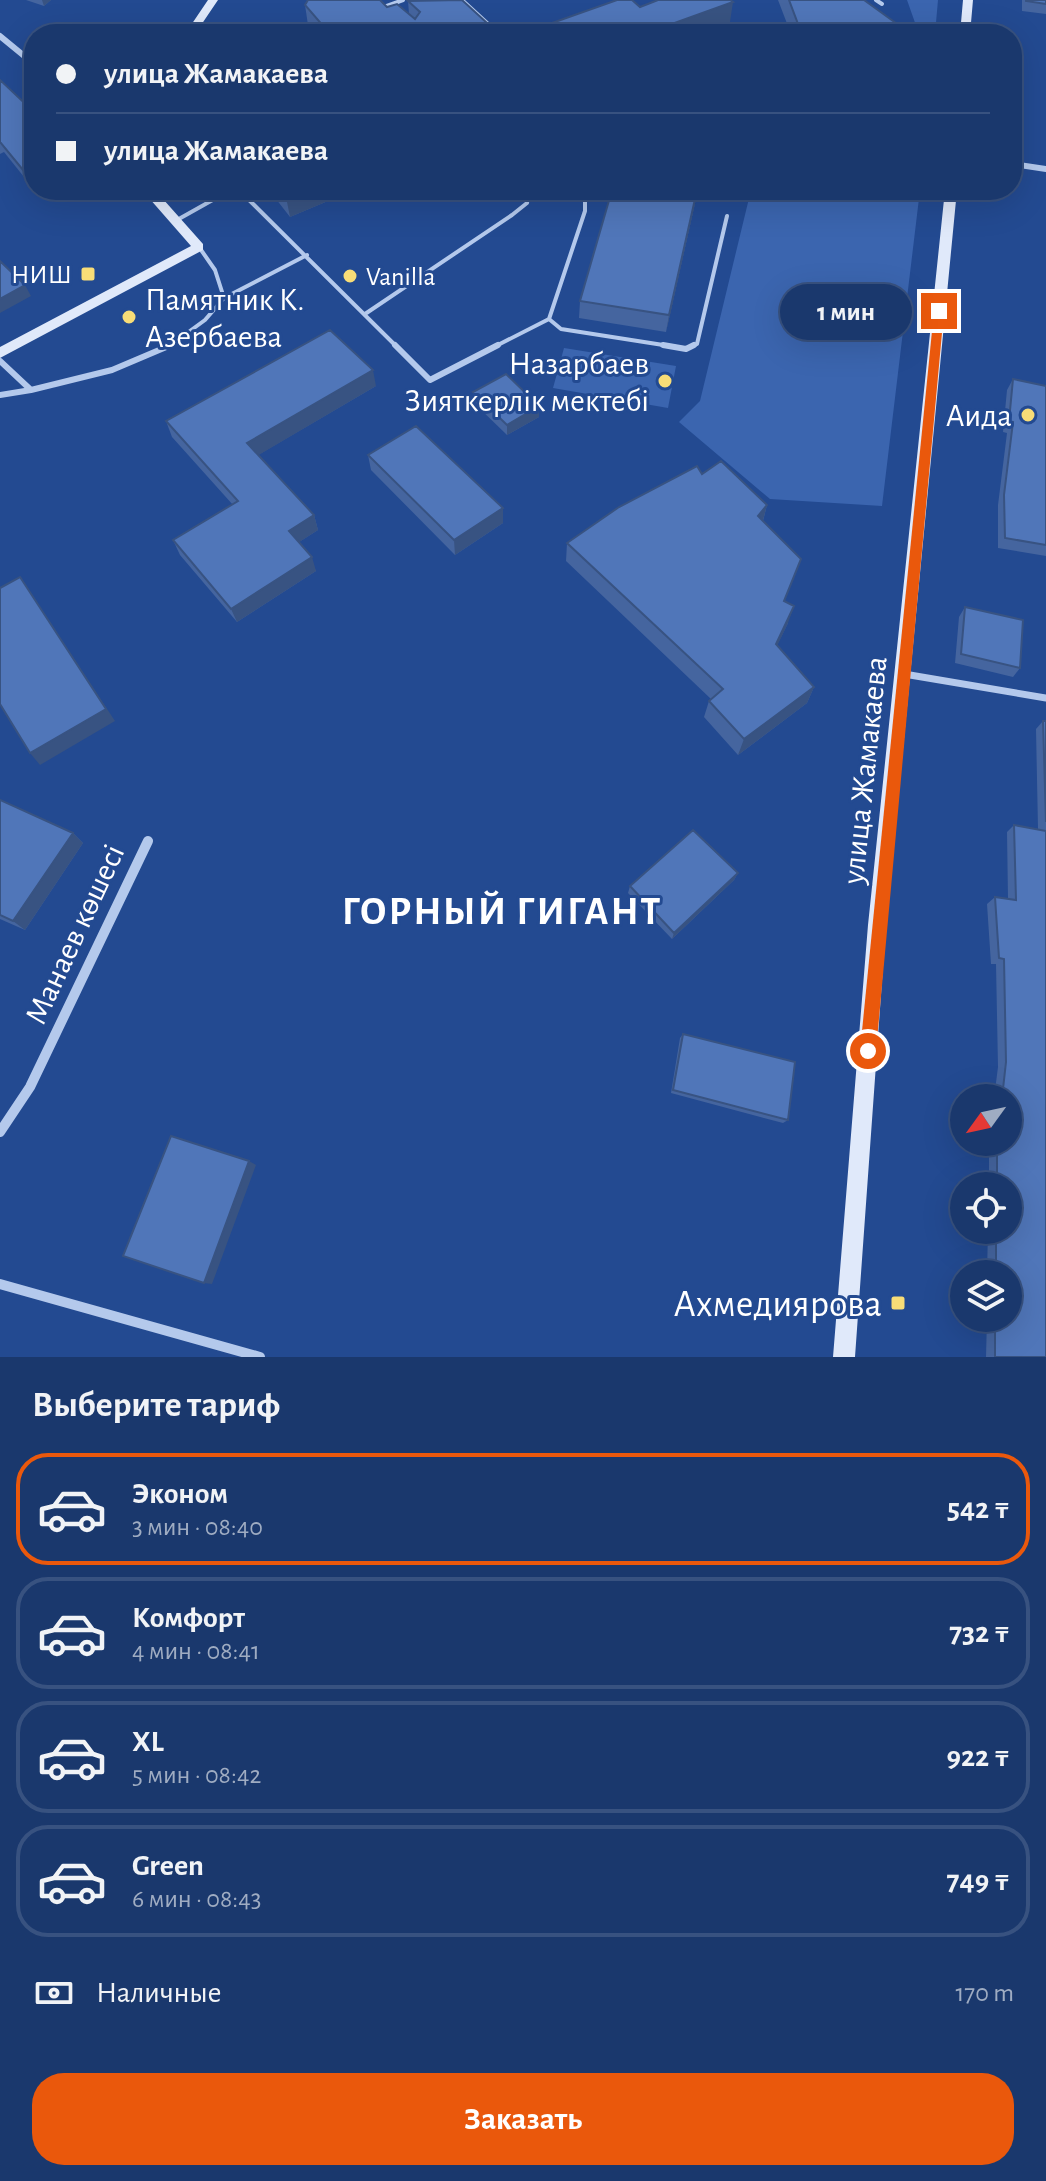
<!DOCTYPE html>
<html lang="ru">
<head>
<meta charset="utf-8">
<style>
	body { margin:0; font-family:"Alegreya Sans",sans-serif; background:#233f72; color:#f1f3f6; height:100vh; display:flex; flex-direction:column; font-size:30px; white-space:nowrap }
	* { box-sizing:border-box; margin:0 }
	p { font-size:26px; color:#9facc2 }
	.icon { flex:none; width:44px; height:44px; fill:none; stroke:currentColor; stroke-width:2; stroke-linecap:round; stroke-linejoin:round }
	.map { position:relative; height:1357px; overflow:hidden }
	.sheet { display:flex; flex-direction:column; background:#1a386d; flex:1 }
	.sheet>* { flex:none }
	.top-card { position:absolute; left:24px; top:24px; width:998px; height:176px; border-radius:32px; box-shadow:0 8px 32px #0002,0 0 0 2px #385280; display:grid; align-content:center; height:176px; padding:0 32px; background:#1a386d }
	.needle { width:52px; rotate:237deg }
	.tools { position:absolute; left:950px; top:1084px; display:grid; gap:16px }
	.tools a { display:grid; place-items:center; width:72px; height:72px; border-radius:50%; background:#1a386d; box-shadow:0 8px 32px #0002,0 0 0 2px #385280; font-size:40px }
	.end { position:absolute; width:36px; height:36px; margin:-18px; border:10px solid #ea580c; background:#fff; box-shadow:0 0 0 4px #fff }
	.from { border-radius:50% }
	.bubble { position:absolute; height:56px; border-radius:28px; background:#1a386d; box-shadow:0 8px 32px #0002,0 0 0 2px #385280; font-size:26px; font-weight:700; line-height:56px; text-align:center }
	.top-card b { display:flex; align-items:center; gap:28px; height:76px; font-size:30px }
	.top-card b+b { border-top:2px solid #385280 }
	.top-card i { width:20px; height:20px; background:#f1f3f6 }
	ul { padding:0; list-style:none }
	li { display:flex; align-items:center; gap:24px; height:112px; margin:0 16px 12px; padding:0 16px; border:4px solid #385280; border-radius:32px }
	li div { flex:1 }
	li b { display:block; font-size:30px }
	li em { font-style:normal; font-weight:700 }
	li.current { border-color:#ea580c }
	li>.icon { width:72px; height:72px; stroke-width:1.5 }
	h2 { padding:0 32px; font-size:36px; line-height:96px }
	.pay { display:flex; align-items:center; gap:20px; height:88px; padding:0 32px; font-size:30px }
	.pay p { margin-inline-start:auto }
	.cta { display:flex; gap:16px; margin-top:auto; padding:16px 32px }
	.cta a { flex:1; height:92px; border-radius:32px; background:#ea580c; color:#fff; font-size:32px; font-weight:700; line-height:92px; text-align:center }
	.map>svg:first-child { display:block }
	.green { fill:#3b65af }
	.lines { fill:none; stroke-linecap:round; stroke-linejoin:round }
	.lane-far1 { stroke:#b4c9ec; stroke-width:4 }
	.lane { stroke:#b4c9ec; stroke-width:6 }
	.street-far2 { stroke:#b4c9ec; stroke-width:6 }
	.street-far1 { stroke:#b4c9ec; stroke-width:7 }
	.street { stroke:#b4c9ec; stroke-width:10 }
	.secondary { fill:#e0e9fa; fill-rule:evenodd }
	.wall { fill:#45659f }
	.shaded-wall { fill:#385382 }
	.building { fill:#5076b9; stroke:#385382; stroke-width:2 }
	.route { fill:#ea580c }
	.poi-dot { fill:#f8dd77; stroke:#234a91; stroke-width:3 }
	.labels { text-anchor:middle; stroke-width:6; stroke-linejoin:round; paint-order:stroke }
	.far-poi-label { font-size:26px; fill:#fff; stroke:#234a91; text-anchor:end }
	.poi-label { font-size:32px; fill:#fff; stroke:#234a91; text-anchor:end }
	.street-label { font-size:32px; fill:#fff; stroke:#234a91 }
	.near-poi-label { font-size:38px; fill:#fff; stroke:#234a91; text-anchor:end }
	.district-label { font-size:40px; font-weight:bold; letter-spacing:2px; fill:#fff; stroke:#234a91 }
</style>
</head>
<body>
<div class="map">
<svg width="1046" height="1357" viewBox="0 0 1046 1357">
	<rect width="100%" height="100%" fill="#234a91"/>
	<!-- green -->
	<path class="green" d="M 907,0 L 938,0 L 935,34 L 919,34 Z
		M 751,190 L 920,190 L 882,506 L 770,499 L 679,422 L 700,401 Z
		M 564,348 L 676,366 L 668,408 L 553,388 Z"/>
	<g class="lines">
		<!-- lane-far1 -->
		<path class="lane-far1" d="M 462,0 L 499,34
			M 876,0 L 882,4
			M 384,7 L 403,0
			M 585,190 L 585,211 L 549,319 L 561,329 L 676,347
			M 177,220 L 218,197 L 244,195 L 397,347
			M 224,298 L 307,255
			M 365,314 L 512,215 L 527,203 L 529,190
			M 168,347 L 205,320 L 224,298 L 215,270 L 199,247
			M 494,347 L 549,319
			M 690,347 L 697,344 L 727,216"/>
		<!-- lane -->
		<path class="lane" d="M 395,345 L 430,380 L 498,345
			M 663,345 L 686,349 L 694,345
			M 0,361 L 31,390 L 112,370 L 171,345
			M 0,395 L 31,390"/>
		<!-- street-far2 -->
		<path class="street-far2" d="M 0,36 L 34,64
			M 1012,164 L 1046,169"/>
		<!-- street-far1 -->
		<path class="street-far1" d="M 904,674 L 1046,698"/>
		<!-- street -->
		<path class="street" d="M 0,1132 L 30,1087 L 148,841
			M 0,1284 L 260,1357"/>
		<!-- secondary -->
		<path class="secondary" d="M 208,0 L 218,0 L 195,34 L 185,34 Z
			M 963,0 L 973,0 L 970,34 L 960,34 Z
			M 142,190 L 155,190 L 203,244 L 203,250 L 0,358 L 0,347 L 191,246 Z
			M 945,190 L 957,190 L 886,925 L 855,1357 L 833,1357 L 868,925 Z"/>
	</g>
	<!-- wall -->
	<path class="wall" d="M 26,0 L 51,0 L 44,6 Z
		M 778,0 L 864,0 L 911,34 L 791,34 Z
		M 1022,0 L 1046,0 L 1046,14 L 1022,11 Z
		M 408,1 L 499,34 L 316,34 L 308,25 L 305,5 L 387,7 L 409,14 Z
		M 0,80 L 34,112 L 34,180 L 28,182 L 4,152 L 0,154 Z
		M 269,190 L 354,190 L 290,217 Z
		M 599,190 L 698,190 L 666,332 L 579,318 L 580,301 L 609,200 Z
		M 1013,379 L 1046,386 L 1046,556 L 998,548 L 998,505 L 1007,433 L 1003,432 L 1007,390 Z
		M 376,386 L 258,455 L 314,515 L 318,530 L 299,542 L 316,571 L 237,622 L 180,555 L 173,540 L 233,505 L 172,437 L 166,421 Z
		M 473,392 L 539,406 L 539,417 L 507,435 L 474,403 Z
		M 368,455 L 503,508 L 503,523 L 455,555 L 371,470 Z
		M 702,474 L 767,505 L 763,521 L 785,601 L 788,623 L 777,645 L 814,687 L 807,703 L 738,755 L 704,717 L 709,701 L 711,699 L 566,561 L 567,543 Z
		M 965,607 L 1020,668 L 1013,677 L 955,663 L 959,617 Z
		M 1043,721 L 1046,721 L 1046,1357 L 986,1357 L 987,1318 L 1008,1318 L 1008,1274 L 987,1274 L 988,1230 L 1008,1230 L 1008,1186 L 989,1186 L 989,1142 L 1008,1142 L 1008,1098 L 994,1098 L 998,1067 L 996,964 L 991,964 L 987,904 L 995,897 L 1008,899 L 1007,832 L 1014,825 L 1038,829 L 1036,729 Z
		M 0,800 L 73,833 L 83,843 L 25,930 L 0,919 Z
		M 738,873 L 734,880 L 672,939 L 628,893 L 630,886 Z
		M 683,1034 L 788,1120 L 783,1123 L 671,1093 L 680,1038 Z"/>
	<!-- shaded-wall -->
	<path class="shaded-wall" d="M 42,0 L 51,0 L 44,6 Z
		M 733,2 L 730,22 L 696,34 L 644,34 Z
		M 34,166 L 34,180 L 28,182 L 23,170 Z
		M 304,190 L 354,190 L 290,217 L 286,197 Z
		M 697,190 L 698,190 L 666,332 L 669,315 Z
		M 25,285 L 31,296 L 0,313 L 0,299 Z
		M 373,370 L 376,386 L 252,459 L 247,443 Z
		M 539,406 L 539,417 L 507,435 L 507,425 Z
		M 767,505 L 762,524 L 758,516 Z
		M 503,508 L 503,523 L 455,555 L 454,540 Z
		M 314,515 L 318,530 L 293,546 L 289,531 Z
		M 312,557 L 316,571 L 237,622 L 231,609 Z
		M 20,577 L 115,721 L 40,765 L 30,753 Z
		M 794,606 L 788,623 L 770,661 L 776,644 Z
		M 814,687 L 807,703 L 738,755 L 744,739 Z
		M 73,833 L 83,843 L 25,930 L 13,921 Z
		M 738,873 L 734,880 L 672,939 L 674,933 Z
		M 249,1161 L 256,1165 L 212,1284 L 204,1283 Z"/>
	<!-- building -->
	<path class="building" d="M 308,0 L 380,0 L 387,7 L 397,4 L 415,19 L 420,12 L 408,1 L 462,0 L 499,34 L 330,34 L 305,5 Z
		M 617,0 L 632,0 L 640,7 L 658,0 L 730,0 L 733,2 L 644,34 L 521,34 Z
		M 789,0 L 864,0 L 911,34 L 795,34 L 801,32 Z
		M 1026,0 L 1046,0 L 1046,4 L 1026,1 Z
		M 0,80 L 34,112 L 34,166 L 23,170 L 0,142 Z
		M 280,190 L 304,190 L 286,197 Z
		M 612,190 L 697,190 L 669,315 L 580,301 Z
		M 0,261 L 25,285 L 0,299 Z
		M 330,330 L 373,370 L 247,443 L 314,515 L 289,531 L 312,557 L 231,609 L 173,540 L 238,501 L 166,421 Z
		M 506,374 L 539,406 L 507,425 L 473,392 Z
		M 1013,379 L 1046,386 L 1046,545 L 1005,538 L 1004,495 L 1013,422 L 1009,421 Z
		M 416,426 L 503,508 L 454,540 L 368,455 Z
		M 721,461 L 767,505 L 758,516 L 801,559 L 784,601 L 794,606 L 776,644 L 814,687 L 744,739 L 709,701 L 723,689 L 567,543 L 619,507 L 697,466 L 702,474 Z
		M 20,577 L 106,709 L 30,753 L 0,704 L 0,588 Z
		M 965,607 L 1023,620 L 1020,668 L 961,654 Z
		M 1043,721 L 1046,721 L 1046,822 Z
		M 0,800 L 73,833 L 13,921 L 0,915 Z
		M 1014,825 L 1046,831 L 1046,1357 L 995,1357 L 995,1318 L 1008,1318 L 1008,1274 L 996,1274 L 996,1230 L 1008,1230 L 1008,1186 L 997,1186 L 997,1142 L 1008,1142 L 1008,1098 L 1002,1098 L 1006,1062 L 1004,959 L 999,958 L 995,897 L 1016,900 Z
		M 693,830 L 738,873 L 674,933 L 630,886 Z
		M 683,1034 L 795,1062 L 788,1120 L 673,1090 Z
		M 171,1136 L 249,1161 L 204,1283 L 123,1256 Z"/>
	<!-- route -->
	<path class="route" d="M 939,308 L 944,311 L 876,1051 L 868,1058 L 860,1051 L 934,311 Z"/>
	<!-- markers -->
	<g class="poi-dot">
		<rect x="80" y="266" width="16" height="16" rx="4"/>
		<circle cx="350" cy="276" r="8"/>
		<circle cx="129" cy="317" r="8"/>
		<circle cx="665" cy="381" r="8"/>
		<circle cx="1028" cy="415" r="8"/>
		<rect x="890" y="1295" width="16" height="16" rx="4"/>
	</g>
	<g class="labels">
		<!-- far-poi labels -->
		<g class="far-poi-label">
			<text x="72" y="283">НИШ</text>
			<text x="366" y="285" text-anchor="start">Vanilla</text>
		</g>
		<!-- poi labels -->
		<g class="poi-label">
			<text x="145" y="310" text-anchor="start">Памятник К.<tspan x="145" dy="37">Азербаева</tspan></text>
			<text x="649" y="374">Назарбаев<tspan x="649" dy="37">Зияткерлік мектебі</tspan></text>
			<text x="1012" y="426">Аида</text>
		</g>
		<!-- street labels -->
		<g class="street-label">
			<text transform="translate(864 770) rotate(-84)" y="11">улица Жамакаева</text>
			<text transform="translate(74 934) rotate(-65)" y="11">Манаев көшесі</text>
		</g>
		<!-- near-poi labels -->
		<g class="near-poi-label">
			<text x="882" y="1316">Ахмедиярова</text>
		</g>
		<!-- district labels -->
		<g class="district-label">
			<text x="502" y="924">ГОРНЫЙ ГИГАНТ</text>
		</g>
	</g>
</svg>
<div class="tools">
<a><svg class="needle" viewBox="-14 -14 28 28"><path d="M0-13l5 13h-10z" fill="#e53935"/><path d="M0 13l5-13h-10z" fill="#9facc2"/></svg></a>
<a><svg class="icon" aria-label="locate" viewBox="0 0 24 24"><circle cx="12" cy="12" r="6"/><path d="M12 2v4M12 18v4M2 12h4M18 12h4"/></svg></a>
<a><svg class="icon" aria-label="layers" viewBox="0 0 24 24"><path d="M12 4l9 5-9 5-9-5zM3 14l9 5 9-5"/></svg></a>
</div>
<i class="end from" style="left:868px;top:1051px"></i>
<i class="end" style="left:939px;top:311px"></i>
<div class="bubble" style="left:780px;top:284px;width:132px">1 мин</div>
<div class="top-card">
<b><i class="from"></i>улица Жамакаева</b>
<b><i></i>улица Жамакаева</b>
</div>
</div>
<section class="sheet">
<h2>Выберите тариф</h2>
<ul>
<li class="current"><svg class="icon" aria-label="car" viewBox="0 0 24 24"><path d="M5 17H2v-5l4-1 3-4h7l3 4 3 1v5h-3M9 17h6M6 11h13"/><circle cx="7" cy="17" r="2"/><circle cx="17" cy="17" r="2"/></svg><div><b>Эконом</b><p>3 мин · 08:40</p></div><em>542 ₸</em></li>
<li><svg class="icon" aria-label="car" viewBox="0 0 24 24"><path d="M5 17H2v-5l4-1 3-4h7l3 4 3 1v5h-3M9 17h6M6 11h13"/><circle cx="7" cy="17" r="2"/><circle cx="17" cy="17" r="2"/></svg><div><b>Комфорт</b><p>4 мин · 08:41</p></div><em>732 ₸</em></li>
<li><svg class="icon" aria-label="car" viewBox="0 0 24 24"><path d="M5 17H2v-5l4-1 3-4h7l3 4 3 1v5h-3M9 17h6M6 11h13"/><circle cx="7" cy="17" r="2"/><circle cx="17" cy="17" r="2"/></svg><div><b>XL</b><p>5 мин · 08:42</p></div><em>922 ₸</em></li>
<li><svg class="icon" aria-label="car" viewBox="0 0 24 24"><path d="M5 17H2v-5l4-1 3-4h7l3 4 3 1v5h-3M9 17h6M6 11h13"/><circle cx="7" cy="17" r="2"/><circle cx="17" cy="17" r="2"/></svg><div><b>Green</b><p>6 мин · 08:43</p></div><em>749 ₸</em></li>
</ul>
<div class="pay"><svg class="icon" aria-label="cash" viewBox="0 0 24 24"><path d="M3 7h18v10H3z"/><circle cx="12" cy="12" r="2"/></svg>Наличные<p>170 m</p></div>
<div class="cta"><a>Заказать</a></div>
</section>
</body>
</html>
